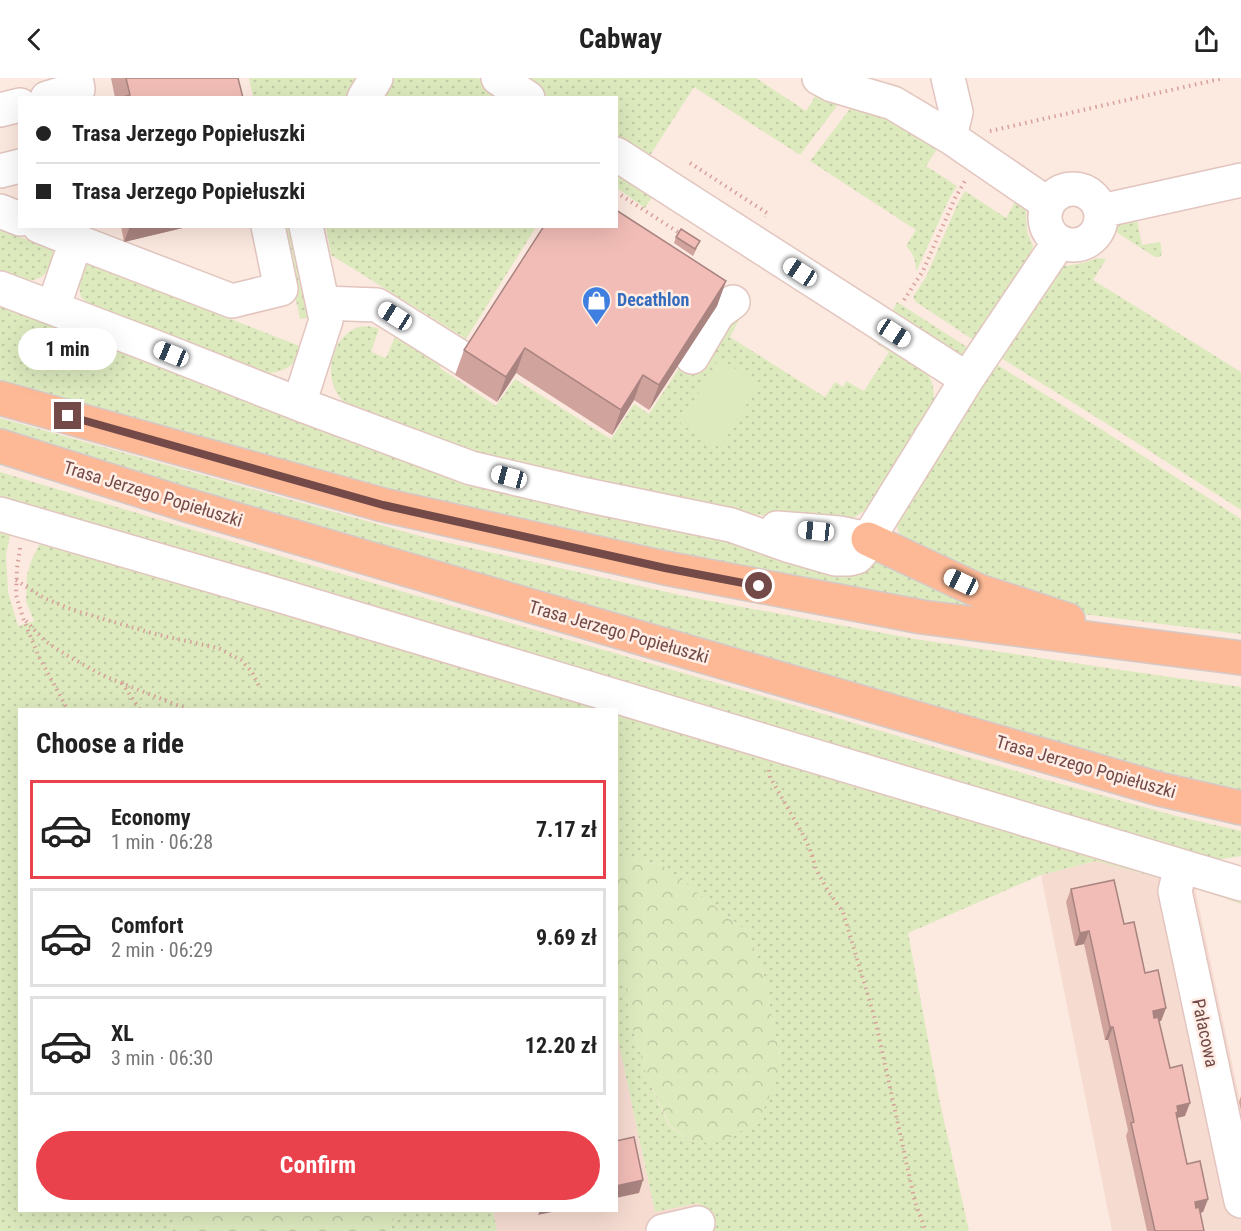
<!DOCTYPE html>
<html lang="en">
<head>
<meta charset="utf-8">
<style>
	body { margin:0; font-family:"Roboto Condensed",sans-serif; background:#f6f6f6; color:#222; height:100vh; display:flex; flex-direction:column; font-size:22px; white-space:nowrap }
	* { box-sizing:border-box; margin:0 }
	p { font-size:20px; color:#767676 }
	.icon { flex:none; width:33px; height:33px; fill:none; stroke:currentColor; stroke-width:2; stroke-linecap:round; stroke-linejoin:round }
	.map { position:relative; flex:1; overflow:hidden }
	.side { position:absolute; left:18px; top:630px; width:600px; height:504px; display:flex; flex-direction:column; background:#fff; border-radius:0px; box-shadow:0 6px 24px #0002 }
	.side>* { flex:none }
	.top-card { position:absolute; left:18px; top:18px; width:600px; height:132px; border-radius:0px; box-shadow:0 6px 24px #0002; display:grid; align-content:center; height:132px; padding:0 18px; background:#fff }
	.end { position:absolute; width:27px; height:27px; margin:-14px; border:8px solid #734a47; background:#fff; box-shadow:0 0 0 3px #fff }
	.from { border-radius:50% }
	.bubble { position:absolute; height:42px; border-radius:21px; background:#fff; box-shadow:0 6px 24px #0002; font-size:20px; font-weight:700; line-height:42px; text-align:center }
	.car { position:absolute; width:18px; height:36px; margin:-18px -9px; border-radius:8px; box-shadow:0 0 4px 2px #0007; background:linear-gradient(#fff 24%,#345 0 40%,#fff 0 76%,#345 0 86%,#fff 0) }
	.top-card b { display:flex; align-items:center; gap:21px; height:57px; font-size:22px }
	.top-card b+b { border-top:2px solid #e0e0e0 }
	.top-card i { width:15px; height:15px; background:#222 }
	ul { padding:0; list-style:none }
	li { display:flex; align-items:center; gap:18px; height:99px; margin:0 12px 9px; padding:0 6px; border:3px solid #e0e0e0; border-radius:0px }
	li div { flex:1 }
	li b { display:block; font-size:22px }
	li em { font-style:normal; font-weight:700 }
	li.active { border-color:#ea424d }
	li>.icon { width:54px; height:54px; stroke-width:1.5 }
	h2 { padding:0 18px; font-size:27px; line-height:72px }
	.action { display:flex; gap:12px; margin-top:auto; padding:12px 18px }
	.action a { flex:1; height:69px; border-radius:36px; background:#ea424d; color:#fff; font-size:24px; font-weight:700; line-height:69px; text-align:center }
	header { display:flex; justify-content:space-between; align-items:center; height:78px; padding:0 18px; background:#fff; font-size:27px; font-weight:700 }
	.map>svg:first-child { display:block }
	.residential { fill:#f6dbd1 }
	.grass { fill:url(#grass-dots) }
	.forest { fill:url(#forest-crowns) }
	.pitch { fill:#ddeabe }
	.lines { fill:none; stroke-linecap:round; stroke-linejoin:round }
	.minor-casing { stroke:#e2c5bf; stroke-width:36 }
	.major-casing { stroke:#d5c9c8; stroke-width:36 }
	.path { stroke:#d7a09a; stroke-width:4; stroke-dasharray:1.5 4.5; stroke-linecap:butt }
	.minor { stroke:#fff; stroke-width:33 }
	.major { stroke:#fdb996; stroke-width:33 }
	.wall { fill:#d0a39d }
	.shaded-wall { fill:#a98480 }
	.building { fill:#f2bdb7; stroke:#a98480; stroke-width:1.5 }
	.route { stroke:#734a47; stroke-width:8 }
	.labels { text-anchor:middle; stroke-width:5; stroke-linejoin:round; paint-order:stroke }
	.shop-label { font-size:18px; font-weight:bold; fill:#366cbe; stroke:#ffeee6; text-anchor:start }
	.street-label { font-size:18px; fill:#734a47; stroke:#ffeee6 }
</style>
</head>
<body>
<header><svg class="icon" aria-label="back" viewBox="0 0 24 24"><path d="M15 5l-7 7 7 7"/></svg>Cabway<svg class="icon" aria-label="share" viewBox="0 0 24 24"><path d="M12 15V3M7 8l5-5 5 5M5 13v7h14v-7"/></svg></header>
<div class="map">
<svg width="1241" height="1153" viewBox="0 0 1241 1153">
	<defs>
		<pattern id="grass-dots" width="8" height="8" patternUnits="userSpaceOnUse" patternTransform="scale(1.5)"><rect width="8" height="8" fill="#ddeabe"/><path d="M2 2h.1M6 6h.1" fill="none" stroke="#c1caa5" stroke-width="1.8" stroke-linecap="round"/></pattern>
		<pattern id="forest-crowns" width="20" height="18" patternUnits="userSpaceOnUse" patternTransform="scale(1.5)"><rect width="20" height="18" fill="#ddeabe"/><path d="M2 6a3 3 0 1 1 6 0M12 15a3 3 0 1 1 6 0" fill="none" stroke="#c1caa5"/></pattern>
	</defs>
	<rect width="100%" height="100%" fill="#fce9e0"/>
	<!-- residential -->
	<path class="residential" d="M 1096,783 L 1195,810 L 1241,1028 L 1241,1153 L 1112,1153 L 1041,797 Z
		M 617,957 L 655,1134 L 700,1125 L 705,1153 L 497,1153 L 493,1133 L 616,1132 Z"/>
	<!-- grass -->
	<path class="grass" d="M 249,0 L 363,0 L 350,20 L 253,19 Z
		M 394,0 L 478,0 L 508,19 L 381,20 Z
		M 519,0 L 756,0 L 806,33 L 820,11 L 843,20 L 800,77 L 694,9 L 647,82 L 617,63 L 616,20 L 549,19 Z
		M 853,27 L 894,42 L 937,71 L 926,88 L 957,108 L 950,119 L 916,194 C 916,183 914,176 906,168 L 916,152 L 810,83 Z
		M 616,89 L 655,114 L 645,130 L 617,110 Z
		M 965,113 L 1006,140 L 1015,124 L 1026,131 L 1027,154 L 1033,168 L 1030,178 L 975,263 L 916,224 L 913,219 L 926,199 L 959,123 Z
		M 1137,142 L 1142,167 L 1160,164 L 1162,175 L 1160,179 L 1155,179 L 1116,154 L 1115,148 L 1116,144 Z
		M 281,149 L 289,149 L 308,240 L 300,241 Z
		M 326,149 L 326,148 L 536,149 L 466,261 L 331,177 Z
		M 0,152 L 59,173 C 45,207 32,207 0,195 Z
		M 1097,180 L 1106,181 L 1093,202 L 1241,294 L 1241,432 L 1131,361 L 998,278 L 1063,188 C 1075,187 1085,185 1097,180 Z
		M 83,184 L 305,270 C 292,291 283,295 258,296 L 96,233 L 81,219 L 78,204 Z
		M 897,224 L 970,271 L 963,276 L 955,278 L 895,240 L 893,232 Z
		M 0,227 L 222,312 L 874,478 L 1003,535 L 864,513 L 681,478 L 428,421 L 319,394 L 47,318 L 0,303 Z
		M 728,235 L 739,242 L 730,259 L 825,319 L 835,304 L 843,309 L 846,303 L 864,313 L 889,274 L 873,263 L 876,257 C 886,264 895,270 904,277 C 926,292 937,299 933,328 L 875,419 L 865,432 L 855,439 L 844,444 L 784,440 L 735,434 L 502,384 L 349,330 C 341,322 334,313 332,302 C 326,274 348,238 379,251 L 371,274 L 386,280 L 397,254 L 442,283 L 440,290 L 496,328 L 515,301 L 611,361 L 634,326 L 649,336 L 683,284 Z
		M 994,285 L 1104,353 L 1241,441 L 1241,556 L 1083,536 L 1049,527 L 901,460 L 897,449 L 898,439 Z
		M 0,340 L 427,460 L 689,519 L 915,561 L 1114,591 L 1241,609 L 1241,713 L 1036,662 L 895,617 L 658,549 L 323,449 L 0,355 Z
		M 0,394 L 297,483 L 766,619 L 1036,699 L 1176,738 L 1241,753 L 1241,778 L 1210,783 L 0,428 Z
		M 0,444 L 12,447 L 6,477 L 8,514 L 18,548 L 34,543 L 26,523 L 27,497 L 32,481 L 39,467 L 53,459 L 1241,813 L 1241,826 L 1195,810 L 1096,783 L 1041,797 L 908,855 L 940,1025 L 969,1153 L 705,1153 L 699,1125 L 655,1134 L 617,957 L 617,908 L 625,904 L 630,941 L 647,999 L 669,1048 L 695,1065 L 781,984 L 764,898 L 749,855 L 662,787 L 617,778 L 616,632 L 20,632 L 20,1132 L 176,1133 L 172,1150 L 173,1153 L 0,1153 Z
		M 395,1133 L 493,1133 L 497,1153 L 391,1153 Z"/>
	<!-- forest -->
	<path class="forest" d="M 617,778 L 662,787 L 749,855 L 764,898 L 781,984 L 772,1013 L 758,1043 L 723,1064 L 695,1065 L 670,1048 L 647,999 L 630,941 L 625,904 L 617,908 Z
		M 176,1133 L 176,1132 L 395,1133 L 391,1153 L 173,1153 L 172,1150 Z"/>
	<!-- pitch -->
	<path class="pitch" d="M 719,281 L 760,305 L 720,370 L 680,345 Z"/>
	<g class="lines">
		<defs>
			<path id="minor" d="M 498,0 L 528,20
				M 819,0 L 832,7 L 893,25 L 950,59
				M 948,0 L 956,34 L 950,59 L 1048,126
				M 47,20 L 78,11 L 76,0
				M 364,20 L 376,0
				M 0,32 L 20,27
				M 616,76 L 967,301
				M 0,93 L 20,88
				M1045 139a28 28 0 1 1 56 0a28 28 0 1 1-56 0Z
				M 0,133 L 20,141
				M 1101,133 L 1241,102
				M 39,148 L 76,163 L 53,230
				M 76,163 L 232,223 L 281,211 L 268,148
				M 0,210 L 150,267 L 299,326 L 471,390 L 586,417 L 731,447 L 790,468 L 835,481 L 849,481 L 857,479 L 864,471 L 868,461 L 967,301 L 1059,164
				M 323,225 L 377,227 L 465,282
				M 692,279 L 718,235 L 733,224
				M 299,326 L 326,242 L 306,148
				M 0,436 L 278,517 L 1241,806
				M 777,450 L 839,455 L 868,461
				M 1181,788 L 1175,813 L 1241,1123
				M 663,1153 L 698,1145"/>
			<path id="major" d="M 0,320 L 383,427 L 665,490 L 922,539 L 1241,580
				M 0,368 L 190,428 L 685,573 L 1159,711 L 1241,730
				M 868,461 L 979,513 L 1068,542"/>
		</defs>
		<!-- minor casing -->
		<use href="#minor" class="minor-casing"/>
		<!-- major casing -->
		<use href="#major" class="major-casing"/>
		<!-- path -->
		<path class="path" d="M 990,53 L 1224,0
			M 690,85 L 767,135 L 765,139
			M 616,114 L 681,156
			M 904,222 L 923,193 L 955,120 L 965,103
			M 20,470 L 17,490 L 16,517 L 23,540 L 39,579 L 68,632
			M 16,502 L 44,520 L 73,532 L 155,556 L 218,570 L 241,582 L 252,594 L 260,610
			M 26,543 L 45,563 L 68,578 L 104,598 L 189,632
			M 122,605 L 140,632
			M 769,692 L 770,699 L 802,755 L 810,771 L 816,791 L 828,813 L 843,834 L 875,941 L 915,1124 L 926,1153"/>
		<!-- minor -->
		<use href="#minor" class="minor"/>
		<!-- major -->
		<use href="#major" class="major"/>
	</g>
	<!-- wall -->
	<path class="wall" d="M 111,0 L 238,0 L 243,20 L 115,20 Z
		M 121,148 L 191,148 L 124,164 Z
		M 676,159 L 697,170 L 693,178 L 674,165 Z
		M 726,203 L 717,228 L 649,332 L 634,322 L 612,357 L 516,295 L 497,324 L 455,297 L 464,272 Z
		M 1071,811 L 1124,846 L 1145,895 L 1166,930 L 1161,943 L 1159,943 L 1170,990 L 1185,1038 L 1177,1040 L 1187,1086 L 1208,1121 L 1203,1134 L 1200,1135 L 1204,1153 L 1147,1153 L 1126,1058 L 1128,1052 L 1108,962 L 1105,962 L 1084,866 L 1075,868 L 1066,824 Z
		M 1241,1018 L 1241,1032 L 1239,1024 Z"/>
	<!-- shaded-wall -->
	<path class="shaded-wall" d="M 130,148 L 191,148 L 124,164 Z
		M 726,203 L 717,228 L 649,332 L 659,307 Z
		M 525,270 L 516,295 L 497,324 L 506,299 Z
		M 643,297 L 634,322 L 612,357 L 621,332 Z
		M 1089,853 L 1084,866 L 1075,868 L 1080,855 Z
		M 1166,930 L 1161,943 L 1148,946 L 1153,933 Z
		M 1110,949 L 1113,949 L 1108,962 L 1105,962 Z
		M 1190,1025 L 1185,1038 L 1176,1040 L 1177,1028 Z
		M 643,1102 L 639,1115 L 616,1120 L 616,1108 Z
		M 1208,1121 L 1203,1134 L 1190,1137 L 1195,1124 Z
		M 540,1132 L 561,1132 L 538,1137 Z"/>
	<!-- building -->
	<path class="building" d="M 126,0 L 238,0 L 243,20 L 120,20 L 130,17 Z
		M 616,132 L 726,203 L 659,307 L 643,297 L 621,332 L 525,270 L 506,299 L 464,272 L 544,148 L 616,148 Z
		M 681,151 L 700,163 L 695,171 L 676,159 Z
		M 1114,802 L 1124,846 L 1134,844 L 1145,895 L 1158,892 L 1166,930 L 1153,933 L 1154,940 L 1158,939 L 1170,990 L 1182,987 L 1190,1025 L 1177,1028 L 1178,1034 L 1176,1035 L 1187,1086 L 1200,1083 L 1208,1121 L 1195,1124 L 1196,1130 L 1199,1129 L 1204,1153 L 1155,1153 L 1131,1045 L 1134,1044 L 1113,949 L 1110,949 L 1089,853 L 1080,855 L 1071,811 Z
		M 634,1059 L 643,1102 L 616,1108 L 616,1063 Z"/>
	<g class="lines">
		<!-- route -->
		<path class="route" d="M 68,338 L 383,427 L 665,490 L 759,508"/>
	</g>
	<!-- icons -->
	<defs>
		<symbol id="shop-pin" viewBox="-11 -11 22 30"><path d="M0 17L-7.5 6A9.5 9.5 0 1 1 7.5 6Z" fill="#3f7fe0" stroke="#ffeee6"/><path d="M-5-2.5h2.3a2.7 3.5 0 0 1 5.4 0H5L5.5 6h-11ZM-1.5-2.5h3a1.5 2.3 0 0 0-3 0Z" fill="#fff"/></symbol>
	</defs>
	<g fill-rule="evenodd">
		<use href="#shop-pin" x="580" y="206" width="33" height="45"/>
	</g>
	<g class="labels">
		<!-- shop labels -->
		<g class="shop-label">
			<text x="617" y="228">Decathlon</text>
		</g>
		<!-- street labels -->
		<g class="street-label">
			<text transform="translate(153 416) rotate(17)" y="6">Trasa Jerzego Popiełuszki</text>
			<text transform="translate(619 554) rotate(16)" y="6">Trasa Jerzego Popiełuszki</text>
			<text transform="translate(1086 689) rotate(16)" y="6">Trasa Jerzego Popiełuszki</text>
			<text transform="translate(1205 955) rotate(78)" y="6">Pałacowa</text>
		</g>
	</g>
</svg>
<i class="end from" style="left:759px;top:508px"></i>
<i class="end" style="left:68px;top:338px"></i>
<div class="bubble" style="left:18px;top:250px;width:99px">1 min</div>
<i class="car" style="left:800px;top:194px;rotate:303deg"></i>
<i class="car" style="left:395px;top:238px;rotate:302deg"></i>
<i class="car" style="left:894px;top:255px;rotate:123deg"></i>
<i class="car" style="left:171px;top:276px;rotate:292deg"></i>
<i class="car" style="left:509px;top:399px;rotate:285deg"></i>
<i class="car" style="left:816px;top:453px;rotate:276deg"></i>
<i class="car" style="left:961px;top:504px;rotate:295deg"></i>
<div class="top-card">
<b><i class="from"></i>Trasa Jerzego Popiełuszki</b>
<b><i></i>Trasa Jerzego Popiełuszki</b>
</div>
<section class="side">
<h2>Choose a ride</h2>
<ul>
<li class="active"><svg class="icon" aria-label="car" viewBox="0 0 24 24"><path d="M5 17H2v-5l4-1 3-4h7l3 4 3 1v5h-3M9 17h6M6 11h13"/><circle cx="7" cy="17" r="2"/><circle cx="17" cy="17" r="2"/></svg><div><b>Economy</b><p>1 min · 06:28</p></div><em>7.17 zł</em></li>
<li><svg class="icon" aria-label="car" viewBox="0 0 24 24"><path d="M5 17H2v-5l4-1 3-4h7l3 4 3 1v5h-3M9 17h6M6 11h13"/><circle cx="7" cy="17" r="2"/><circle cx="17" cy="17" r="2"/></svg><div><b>Comfort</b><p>2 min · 06:29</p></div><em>9.69 zł</em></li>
<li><svg class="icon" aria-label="car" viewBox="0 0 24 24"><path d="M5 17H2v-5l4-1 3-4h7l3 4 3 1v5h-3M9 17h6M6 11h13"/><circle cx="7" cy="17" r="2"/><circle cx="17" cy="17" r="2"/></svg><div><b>XL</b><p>3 min · 06:30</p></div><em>12.20 zł</em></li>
</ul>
<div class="action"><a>Confirm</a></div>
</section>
</div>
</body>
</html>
